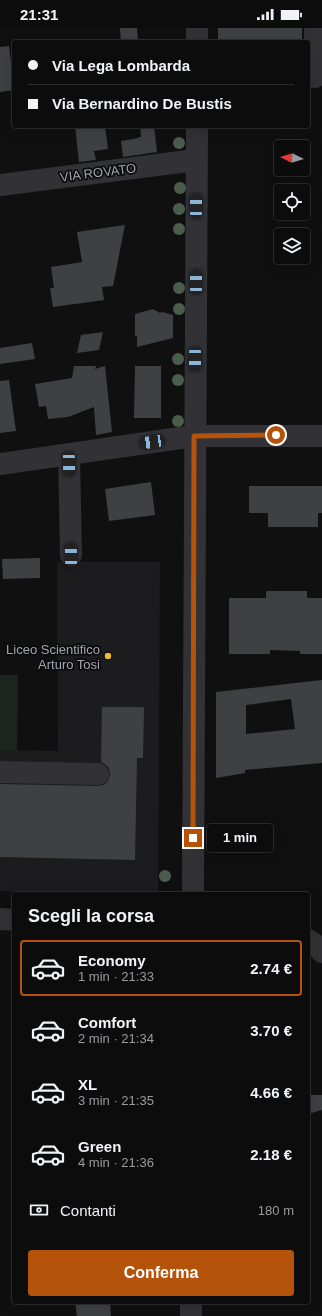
<!DOCTYPE html>
<html lang="it">
<head>
<meta charset="utf-8">
<style>
	body { margin:0; font-family:Helvetica,sans-serif; background:#151516; color:#f1f3f6; height:100vh; display:flex; flex-direction:column; font-size:15px; white-space:nowrap }
	* { box-sizing:border-box; margin:0 }
	p { font-size:13px; color:#9a9b9d }
	.icon { flex:none; width:22px; height:22px; fill:none; stroke:currentColor; stroke-width:2; stroke-linecap:round; stroke-linejoin:round }
	.map { position:relative; flex:1; overflow:hidden }
	.side { position:absolute; left:12px; top:864px; width:298px; height:412px; display:flex; flex-direction:column; background:#0c0c0d; border-radius:4px; box-shadow:0 4px 16px #0002,0 0 0 1px #2c2c2e }
	.side>* { flex:none }
	.banner { position:absolute; left:12px; top:12px; width:298px; height:88px; border-radius:4px; box-shadow:0 4px 16px #0002,0 0 0 1px #2c2c2e; display:grid; align-content:center; height:88px; padding:0 16px; background:#0c0c0d }
	.needle { width:26px; rotate:275deg }
	.buttons { position:absolute; left:274px; top:112px; display:grid; gap:8px }
	.buttons a { display:grid; place-items:center; width:36px; height:36px; border-radius:4px; background:#0c0c0d; box-shadow:0 4px 16px #0002,0 0 0 1px #2c2c2e; font-size:20px }
	.end { position:absolute; width:18px; height:18px; margin:-9px; border:5px solid #b45309; background:#fff; box-shadow:0 0 0 2px #fff }
	.from { border-radius:50% }
	.bubble { position:absolute; height:28px; border-radius:4px; background:#0c0c0d; box-shadow:0 4px 16px #0002,0 0 0 1px #2c2c2e; font-size:13px; font-weight:600; line-height:28px; text-align:center }
	.car { position:absolute; width:12px; height:24px; margin:-12px -6px; border-radius:5px; box-shadow:0 0 3px 1px #0007; background:linear-gradient(#222 24%,#8ab4d8 0 40%,#222 0 76%,#8ab4d8 0 86%,#222 0) }
	.banner b { display:flex; align-items:center; gap:14px; height:38px; font-size:15px }
	.banner b+b { border-top:1px solid #2c2c2e }
	.banner i { width:10px; height:10px; background:#f1f3f6 }
	ul { padding:0; list-style:none }
	li { display:flex; align-items:center; gap:12px; height:56px; margin:0 8px 6px; padding:0 8px; border:2px solid transparent; border-radius:4px }
	li div { flex:1 }
	li b { display:block; font-size:15px }
	li em { font-style:normal; font-weight:600 }
	li.current { border-color:#b45309 }
	li>.icon { width:36px; height:36px; stroke-width:1.5 }
	h2 { padding:0 16px; font-size:18px; line-height:48px }
	.pay { display:flex; align-items:center; gap:10px; height:44px; padding:0 16px; font-size:15px }
	.pay p { margin-inline-start:auto }
	.action { display:flex; gap:8px; margin-top:auto; padding:8px 16px }
	.action a { flex:1; height:46px; border-radius:4px; background:#b45309; color:#fff; font-size:16px; font-weight:600; line-height:46px; text-align:center }
	.status { display:flex; justify-content:space-between; align-items:center; height:28px; padding:0 20px; background:#0c0c0d; direction:ltr }
	.status svg { height:11px; fill:currentColor }
	.map>svg:first-child { display:block }
	.built { fill:#1c1c1e }
	.green { fill:#1c241e }
	.building { fill:#3f4044; fill-rule:evenodd }
	.lines { fill:none; stroke-linecap:round; stroke-linejoin:round }
	.minor { stroke:#313136; stroke-width:22 }
	.tree { fill:#4a5d4d }
	.route { stroke:#b45309; stroke-width:5 }
	.poi-dot { fill:#ebbf2e; stroke:#0b0b0c; stroke-width:1.5 }
	.labels { text-anchor:middle; stroke-width:3.5; stroke-linejoin:round; paint-order:stroke }
	.street-label { font-size:13px; fill:#a1a5b2; stroke:#0b0b0c }
	.poi-label { font-size:13px; fill:#a1a5b2; stroke:#0b0b0c; text-anchor:end }
</style>
</head>
<body>
<div class="status"><b>21:31</b><svg viewBox="0 0 49 12"><path d="M0 12V9h3v3zM5 12V6h3v6zM10 12V3h3v9zM15 12V0h3v12zM26 1h20v11H26zM47 4h2v5h-2z"/></svg></div>
<div class="map">
<svg width="322" height="1288" viewBox="0 0 322 1288">
	<rect width="100%" height="100%" fill="#101011"/>
	<!-- built -->
	<path class="built" d="M 57,534 L 160,534 L 158,866 L 0,863 L 0,722 L 58,723 Z"/>
	<!-- green -->
	<path class="green" d="M 0,647 L 18,647 L 17,723 L 0,722 Z"/>
	<!-- building -->
	<path class="building" d="M 120,0 L 137,0 L 138,14 L 121,14 Z
		M 218,0 L 302,0 L 302,14 L 218,14 Z
		M 9,18 L 14,62 L 0,64 L 0,19 Z
		M 75,98 L 105,98 L 108,121 L 94,123 L 96,132 L 79,134 Z
		M 140,98 L 154,98 L 157,124 L 123,129 L 121,113 L 139,110 L 138,109 L 141,109 Z
		M 125,197 L 113,258 L 102,259 L 104,272 L 53,279 L 50,260 L 54,260 L 51,239 L 82,234 L 77,204 Z
		M 153,281 L 160,285 L 162,284 L 173,287 L 173,310 L 137,319 L 137,308 L 135,308 L 135,286 Z
		M 103,304 L 99,322 L 77,325 L 81,307 Z
		M 32,315 L 35,331 L 0,336 L 0,320 Z
		M 74,338 L 96,338 L 95,341 L 105,338 L 112,404 L 96,407 L 94,379 L 68,389 L 48,391 L 46,378 L 39,379 L 35,356 L 72,350 Z
		M 135,338 L 161,338 L 161,390 L 134,390 Z
		M 9,352 L 16,403 L 0,405 L 0,353 Z
		M 151,454 L 155,487 L 109,493 L 105,461 Z
		M 249,458 L 322,458 L 322,485 L 318,485 L 318,499 L 268,499 L 268,485 L 249,485 Z
		M 40,530 L 40,550 L 3,551 L 2,531 Z
		M 266,563 L 307,563 L 307,570 L 322,570 L 322,626 L 300,626 L 300,623 L 270,622 L 270,626 L 229,626 L 229,570 L 266,570 Z
		M 322,652 L 322,735 L 245,742 L 245,745 L 216,750 L 216,664 ZM 291,671 L 295,701 L 246,706 L 246,677 Z
		M 102,679 L 144,679 L 143,730 L 137,730 L 135,832 L 0,829 L 0,756 L 98,758 L 104,757 L 108,753 L 110,747 L 109,740 L 105,736 L 101,734 Z
		M 308,1067 L 322,1067 L 322,1082 L 308,1086 Z
		M 75,1274 L 110,1274 L 111,1288 L 77,1288 Z"/>
	<g class="lines">
		<!-- minor -->
		<path class="minor" d="M 197,14 L 197,0
			M 315,49 L 315,0
			M 0,157 L 196,132
			M 69,426 L 71,527
			M 0,436 L 194,408 L 322,408
			M 0,744 L 98,746
			M 193,866 L 197,98
			M 0,891 L 14,892
			M 308,912 L 317,918 L 322,924
			M 191,1288 L 191,1274"/>
	</g>
	<!-- trees -->
	<g class="tree">
		<circle cx="179" cy="115" r="6"/>
		<circle cx="180" cy="160" r="6"/>
		<circle cx="179" cy="181" r="6"/>
		<circle cx="179" cy="201" r="6"/>
		<circle cx="179" cy="260" r="6"/>
		<circle cx="179" cy="281" r="6"/>
		<circle cx="178" cy="331" r="6"/>
		<circle cx="178" cy="352" r="6"/>
		<circle cx="178" cy="393" r="6"/>
		<circle cx="165" cy="848" r="6"/>
	</g>
	<g class="lines">
		<!-- route -->
		<path class="route" d="M 193,810 L 194,408 L 276,407"/>
	</g>
	<!-- markers -->
	<circle class="poi-dot" cx="108" cy="628" r="4"/>
	<g class="labels">
		<!-- street labels -->
		<g class="street-label">
			<text transform="translate(98 144) rotate(-7)" y="5">VIA ROVATO</text>
		</g>
		<!-- poi labels -->
		<g class="poi-label">
			<text x="100" y="626">Liceo Scientifico<tspan x="100" dy="15">Arturo Tosi</tspan></text>
		</g>
	</g>
</svg>
<div class="buttons">
<a><svg class="needle" viewBox="-14 -14 28 28"><path d="M0-13l5 13h-10z" fill="#e53935"/><path d="M0 13l5-13h-10z" fill="#9a9b9d"/></svg></a>
<a><svg class="icon" aria-label="locate" viewBox="0 0 24 24"><circle cx="12" cy="12" r="6"/><path d="M12 2v4M12 18v4M2 12h4M18 12h4"/></svg></a>
<a><svg class="icon" aria-label="layers" viewBox="0 0 24 24"><path d="M12 4l9 5-9 5-9-5zM3 14l9 5 9-5"/></svg></a>
</div>
<i class="end from" style="left:276px;top:407px"></i>
<i class="end" style="left:193px;top:810px"></i>
<div class="bubble" style="left:207px;top:796px;width:66px">1 min</div>
<i class="car" style="left:196px;top:178px;rotate:0deg"></i>
<i class="car" style="left:196px;top:254px;rotate:0deg"></i>
<i class="car" style="left:195px;top:331px;rotate:180deg"></i>
<i class="car" style="left:152px;top:414px;rotate:262deg"></i>
<i class="car" style="left:69px;top:436px;rotate:179deg"></i>
<i class="car" style="left:71px;top:527px;rotate:359deg"></i>
<div class="banner">
<b><i class="from"></i>Via Lega Lombarda</b>
<b><i></i>Via Bernardino De Bustis</b>
</div>
<section class="side">
<h2>Scegli la corsa</h2>
<ul>
<li class="current"><svg class="icon" aria-label="car" viewBox="0 0 24 24"><path d="M5 17H2v-5l4-1 3-4h7l3 4 3 1v5h-3M9 17h6M6 11h13"/><circle cx="7" cy="17" r="2"/><circle cx="17" cy="17" r="2"/></svg><div><b>Economy</b><p>1 min · 21:33</p></div><em>2.74 €</em></li>
<li><svg class="icon" aria-label="car" viewBox="0 0 24 24"><path d="M5 17H2v-5l4-1 3-4h7l3 4 3 1v5h-3M9 17h6M6 11h13"/><circle cx="7" cy="17" r="2"/><circle cx="17" cy="17" r="2"/></svg><div><b>Comfort</b><p>2 min · 21:34</p></div><em>3.70 €</em></li>
<li><svg class="icon" aria-label="car" viewBox="0 0 24 24"><path d="M5 17H2v-5l4-1 3-4h7l3 4 3 1v5h-3M9 17h6M6 11h13"/><circle cx="7" cy="17" r="2"/><circle cx="17" cy="17" r="2"/></svg><div><b>XL</b><p>3 min · 21:35</p></div><em>4.66 €</em></li>
<li><svg class="icon" aria-label="car" viewBox="0 0 24 24"><path d="M5 17H2v-5l4-1 3-4h7l3 4 3 1v5h-3M9 17h6M6 11h13"/><circle cx="7" cy="17" r="2"/><circle cx="17" cy="17" r="2"/></svg><div><b>Green</b><p>4 min · 21:36</p></div><em>2.18 €</em></li>
</ul>
<div class="pay"><svg class="icon" aria-label="cash" viewBox="0 0 24 24"><path d="M3 7h18v10H3z"/><circle cx="12" cy="12" r="2"/></svg>Contanti<p>180 m</p></div>
<div class="action"><a>Conferma</a></div>
</section>
</div>
</body>
</html>
